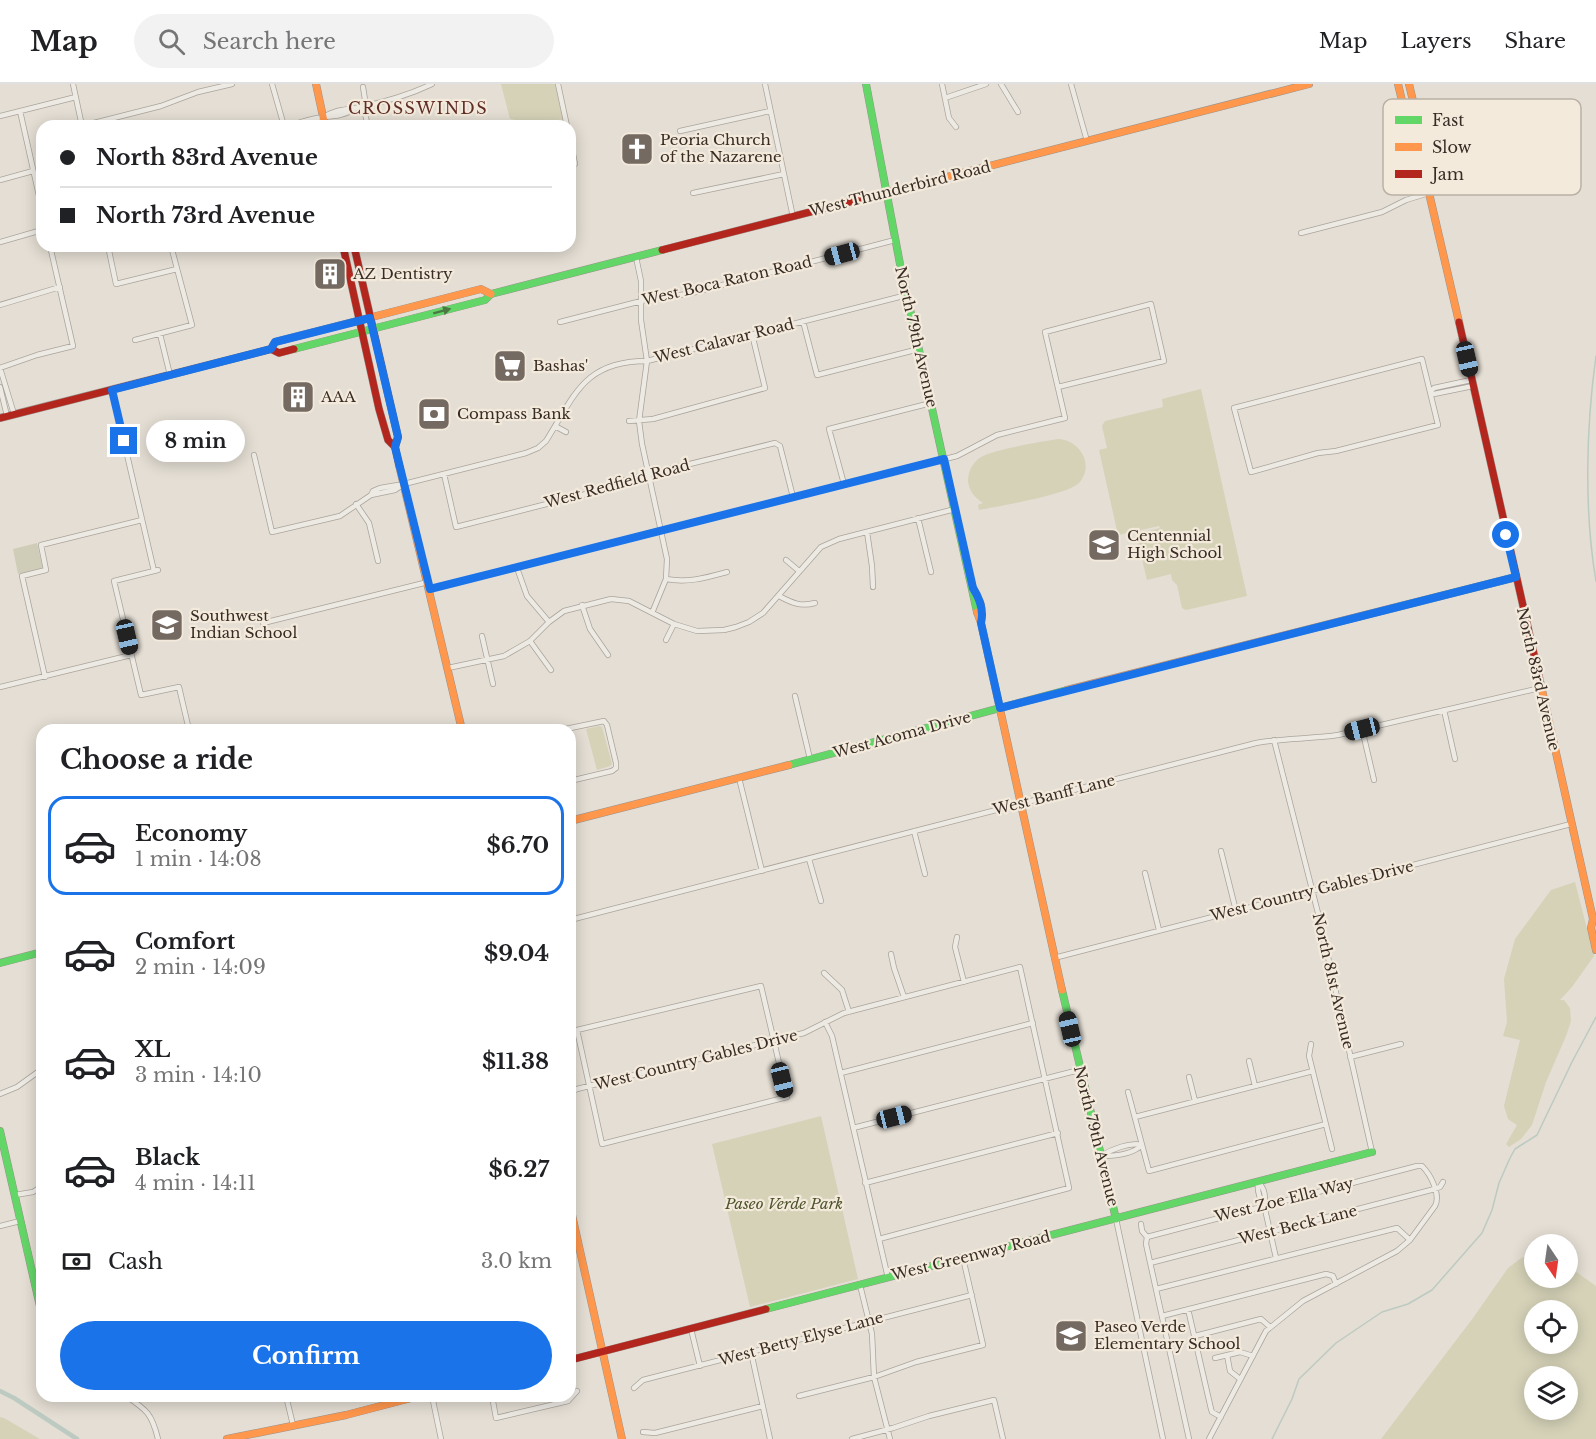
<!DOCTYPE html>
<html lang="en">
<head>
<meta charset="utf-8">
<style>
	body { margin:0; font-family:"Libre Baskerville",serif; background:#f2f2f2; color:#202124; height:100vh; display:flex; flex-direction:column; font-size:22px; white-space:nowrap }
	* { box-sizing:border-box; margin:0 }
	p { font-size:20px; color:#757577 }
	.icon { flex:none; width:33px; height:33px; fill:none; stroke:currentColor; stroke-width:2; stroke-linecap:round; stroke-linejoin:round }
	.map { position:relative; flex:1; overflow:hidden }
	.sheet { position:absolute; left:36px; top:640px; width:540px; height:678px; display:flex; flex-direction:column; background:#fff; border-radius:18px; box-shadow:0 3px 15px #0003 }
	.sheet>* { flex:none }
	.top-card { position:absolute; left:36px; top:36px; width:540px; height:132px; border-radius:18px; box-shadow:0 3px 15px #0003; display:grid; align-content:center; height:132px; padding:0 24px; background:#fff }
	.needle { width:39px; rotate:167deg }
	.controls { position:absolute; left:1524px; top:1150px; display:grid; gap:12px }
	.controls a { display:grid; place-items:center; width:54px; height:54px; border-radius:50%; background:#fff; box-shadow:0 3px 15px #0003; font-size:30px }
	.end { position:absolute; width:27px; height:27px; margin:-14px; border:8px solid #1a73e8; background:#fff; box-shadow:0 0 0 3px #fff }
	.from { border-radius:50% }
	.bubble { position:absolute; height:42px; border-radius:21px; background:#fff; box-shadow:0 3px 15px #0003; font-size:20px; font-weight:800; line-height:42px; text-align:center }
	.car { position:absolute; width:18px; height:36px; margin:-18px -9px; border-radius:8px; box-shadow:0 0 4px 2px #0007; background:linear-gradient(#222 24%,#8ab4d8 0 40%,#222 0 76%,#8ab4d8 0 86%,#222 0) }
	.top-card b { display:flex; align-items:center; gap:21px; height:57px; font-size:22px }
	.top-card b+b { border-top:2px solid #e0e0e0 }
	.top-card i { width:15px; height:15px; background:#202124 }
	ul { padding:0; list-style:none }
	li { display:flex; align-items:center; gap:18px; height:99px; margin:0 12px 9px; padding:0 12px; border:3px solid transparent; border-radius:18px }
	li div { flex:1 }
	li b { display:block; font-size:22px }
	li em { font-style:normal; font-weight:800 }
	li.active { border-color:#1a73e8 }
	li>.icon { width:54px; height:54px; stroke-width:1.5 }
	h2 { padding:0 24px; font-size:27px; line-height:72px }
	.pay { display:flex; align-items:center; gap:15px; height:66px; padding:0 24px; font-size:22px }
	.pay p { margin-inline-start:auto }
	.cta { display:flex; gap:12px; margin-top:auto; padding:12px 24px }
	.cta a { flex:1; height:69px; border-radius:36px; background:#1a73e8; color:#fff; font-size:24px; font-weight:800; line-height:69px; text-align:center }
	header { display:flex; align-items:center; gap:36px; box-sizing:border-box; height:84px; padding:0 30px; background:#fff; border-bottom:2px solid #e0e0e0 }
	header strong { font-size:28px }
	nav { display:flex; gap:33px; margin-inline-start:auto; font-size:21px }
	.search { width:420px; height:54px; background:#f2f2f2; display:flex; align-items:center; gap:15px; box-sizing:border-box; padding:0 21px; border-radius:33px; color:#757577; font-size:22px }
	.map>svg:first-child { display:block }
	.green { fill:#d5d2b8; fill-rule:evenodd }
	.cemetery { fill:#cfcdb7 }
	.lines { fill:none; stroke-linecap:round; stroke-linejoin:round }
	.stream { stroke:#bdcac1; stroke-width:1.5 }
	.canal { stroke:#bdcac1; stroke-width:4.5 }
	.street-casing { stroke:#aaa49c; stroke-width:6 }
	.fast-casing { stroke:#9a938c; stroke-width:8 }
	.slow-casing { stroke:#9a938c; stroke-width:8 }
	.jam-casing { stroke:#9a938c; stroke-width:8 }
	.street { stroke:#edeae4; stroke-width:4.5 }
	.fast { stroke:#63d668; stroke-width:7 }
	.slow { stroke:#ff974d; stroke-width:7 }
	.jam { stroke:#b3261e; stroke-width:7 }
	.oneway { fill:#4c7843 }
	.route { stroke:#1a73e8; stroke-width:8 }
	.labels { text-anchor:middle; stroke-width:4.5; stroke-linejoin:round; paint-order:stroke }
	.poi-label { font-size:15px; fill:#392c24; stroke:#f3eadc; text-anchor:start }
	.street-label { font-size:15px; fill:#392c24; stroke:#f3eadc }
	.park-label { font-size:15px; font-style:italic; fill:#4d542c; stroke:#f3eadc }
	.neighbourhood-label { font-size:16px; letter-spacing:1.5px; fill:#612e27; stroke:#f3eadc }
	.key { fill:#f3eadc; stroke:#bbb1a5; stroke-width:1.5 }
	.key-label { font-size:16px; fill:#392c24 }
</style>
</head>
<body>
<header>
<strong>Map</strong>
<div class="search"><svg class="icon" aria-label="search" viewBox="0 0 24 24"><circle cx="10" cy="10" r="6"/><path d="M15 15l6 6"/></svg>Search here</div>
<nav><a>Map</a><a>Layers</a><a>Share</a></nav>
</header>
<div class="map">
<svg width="1596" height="1355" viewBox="0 0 1596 1355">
	<rect width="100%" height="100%" fill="#e4ded4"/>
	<!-- green -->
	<path class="green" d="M 501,0 L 555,0 L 564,42 L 518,42 L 515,36 L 510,35 Z
		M 1201,305 L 1247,512 L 1186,526 L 1182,524 L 1177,501 L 1172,496 L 1171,490 L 1147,496 L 1136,450 L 1160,444 L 1159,442 L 1118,451 L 1099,366 L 1107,364 L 1102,342 L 1105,337 L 1163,323 L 1162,315 Z
		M 1058,355 C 1080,356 1095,381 1079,399 C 1067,411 999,422 979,426 L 978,421 L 983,419 C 975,414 969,407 968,397 C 968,387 973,378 981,373 C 993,366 1043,357 1058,355 Z
		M 599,642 L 602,643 L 612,680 L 610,682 L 597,686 L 586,645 Z
		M 1575,798 L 1594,872 L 1572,903 L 1560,916 L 1564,916 L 1570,924 L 1571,937 L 1566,952 L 1546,998 L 1532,1041 L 1521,1055 L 1509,1063 L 1506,1060 L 1517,1041 L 1508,1035 L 1504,1022 L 1520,956 L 1503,952 L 1507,938 L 1504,895 L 1515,855 L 1551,806 Z
		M 821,1032 L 858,1195 L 750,1223 L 712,1060 Z
		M 1531,1169 L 1534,1169 L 1534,1194 L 1568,1194 L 1568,1182 L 1596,1202 L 1596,1355 L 1381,1355 L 1473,1234 L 1508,1184 L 1520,1175 ZM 1534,1227 L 1568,1227 L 1568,1260 L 1534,1260 ZM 1534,1293 L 1568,1293 L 1568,1326 L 1534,1326 Z
		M 0,1333 L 4,1334 L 40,1355 L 0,1355 Z"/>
	<!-- cemetery -->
	<path class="cemetery" d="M 37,459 L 43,485 L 18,490 L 13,465 Z"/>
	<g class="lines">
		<!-- stream -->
		<path class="stream" d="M 1596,272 C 1586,343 1584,427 1596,497
			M 1272,1355 L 1292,1315 L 1299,1295 L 1336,1259 L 1382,1228 L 1408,1220 L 1432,1206 L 1482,1149 L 1492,1126 L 1499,1099 L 1510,1074 L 1515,1065 L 1537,1051 L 1572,978 L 1596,933"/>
		<!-- canal -->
		<path class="canal" d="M 0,1307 L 14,1314 L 77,1355"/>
		<defs>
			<path id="street" d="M 73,0 L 82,42
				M 272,0 L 284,42
				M 558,0 L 567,42
				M 765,0 L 793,133
				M 942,0 L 949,34 L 956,43
				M 1001,0 L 1018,28
				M 1071,0 L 1087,57
				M 363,3 L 366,22
				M 945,14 L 986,0
				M 363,22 L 368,42
				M 20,27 L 42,125
				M 0,32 L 76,13
				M 324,33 C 335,25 347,26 360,23 C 385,18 409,11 432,0
				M 82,42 L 161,22 L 198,8 L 232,0
				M 287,42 C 299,39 312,34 324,33 C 336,32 346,31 356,24
				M 499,42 L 513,39 L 514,42
				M 680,47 L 770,27
				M 570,55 L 575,80 L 570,82
				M 0,96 L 33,87
				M 693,109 L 784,90
				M 1301,149 L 1382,128 L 1406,116 L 1429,109
				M 0,158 L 42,146
				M 108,162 L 116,200 L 177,185
				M 636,173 L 641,197 L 641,236 L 647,277 L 639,337 L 642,360 L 667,475 L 666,495 L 652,529
				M 0,221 L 60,203
				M 803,237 L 817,291 L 919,265
				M 560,238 L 653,214 L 688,210 L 895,156
				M 160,250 L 170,291
				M 135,256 L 192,241 L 171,162
				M 1422,275 L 1438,341 L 1336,367 L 1318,369 L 1251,388 L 1234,324 Z
				M 0,284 L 37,271 L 73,262 L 50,162
				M 0,284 L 14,330
				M 0,303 L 7,332
				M 112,306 L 154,487
				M 1430,308 L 1434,310 L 1473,302
				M 1430,308 L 1434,304 L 1471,296
				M 629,337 L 653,335 L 765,304 L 752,250
				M 555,342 L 566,348
				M 254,371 L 272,448 L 340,432 L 371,411 L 373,407 L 380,404 L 404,400 L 526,369 L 538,364 L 546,357 C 575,311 584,277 647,277 L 907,211
				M 444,390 L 456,443 L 594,408 L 625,396 L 775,359 L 780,362 L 793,413
				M 844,400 L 829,345 L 931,319
				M 371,411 L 395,406 L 401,402
				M 356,420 L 369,439 L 378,477
				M 918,434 L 931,488
				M 867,448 L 872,482 L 873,503
				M 786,476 L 799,487
				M 517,484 L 527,512 L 549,538
				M 158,486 L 114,497 L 141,611 L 179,603 L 189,646
				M 666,495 C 688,499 705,494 727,488
				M 430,505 L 957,372 L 997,351 L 1065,334 L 1045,248 L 1151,220 L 1164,277 L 1058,303
				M 779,512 C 792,519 801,523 815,519
				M 582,521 L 590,545 L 608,571
				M 263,539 L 428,498
				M 482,552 L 493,600
				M 666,556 L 674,540
				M 530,557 L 551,586
				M 448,584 L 504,572 L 530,557 L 549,538 L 564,527 L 611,515 L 629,517 L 674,540 L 697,547 L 724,546 L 736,543 L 749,538 L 763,529 L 821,463 L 839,455 L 955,425
				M 45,593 L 22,492 L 46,486 L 41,461 L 142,436
				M 0,603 L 131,571
				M 795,612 L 810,675
				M 1444,626 L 1455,675
				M 1362,645 L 1374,696
				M 561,646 L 604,637 L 607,641 L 616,679 L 616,684 L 612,687 L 570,697
				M 1274,656 L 1319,833 L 1372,1068
				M 739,694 L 762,787
				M 914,747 L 925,790
				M 1221,767 L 1236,827
				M 809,775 L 821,817
				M 1145,789 L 1159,846
				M 570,836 L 1256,659 C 1284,654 1311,655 1338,651 L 1540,604
				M 957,853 L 955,863 L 964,898
				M 891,870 L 894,884 L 904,913
				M 1054,874 L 1571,740
				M 824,889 L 842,906 L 849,928
				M 761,902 L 787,1013 L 602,1060 L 577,946 Z
				M 825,938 L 832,952 L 888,1194
				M 1311,960 L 1309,972 L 1332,1065
				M 1350,973 L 1401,960
				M 1249,977 L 1255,1002
				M 841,989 L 1033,939
				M 1189,993 L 1195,1017
				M 1128,1008 L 1149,1087 L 1326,1040
				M 570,1009 L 577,1005 L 804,949 L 844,929 L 1020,883 L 1069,1104 L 879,1155
				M 0,1010 L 17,1003 L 42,985
				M 1135,1033 L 1313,987
				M 853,1044 L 1079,986
				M 1101,1072 C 1112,1065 1130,1058 1142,1061
				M 1102,1072 C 1115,1072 1133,1070 1142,1061
				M 1258,1098 C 1257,1107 1259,1114 1264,1121 L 1276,1174
				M 865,1099 L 1058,1049
				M 1259,1099 C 1265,1105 1266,1112 1264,1121
				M 15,1111 L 33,1108 L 42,1102
				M 1116,1135 L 1163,1355
				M 1141,1140 L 1142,1147 L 1147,1153 L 1146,1160 L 1189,1355
				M 0,1142 L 20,1137
				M 1147,1153 L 1417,1082 L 1422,1082 C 1431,1091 1441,1111 1435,1122 L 1410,1156 L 1397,1167 L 1303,1217 L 1266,1247 L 1209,1355
				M 1150,1179 L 1431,1106 L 1440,1103 L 1443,1098
				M 860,1201 L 872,1250 L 874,1293 L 890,1355
				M 1156,1205 L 1397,1144 L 1410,1156
				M 1188,1225 L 1211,1325 L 1212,1328 L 1221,1333
				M 1162,1232 L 1326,1190 L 1333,1192 L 1336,1200
				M 691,1245 L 700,1282
				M 1195,1252 L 1261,1235 L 1270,1243
				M 751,1268 L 770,1355
				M 1227,1271 L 1230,1287 L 1240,1295
				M 1215,1274 L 1240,1268 L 1253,1272
				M 634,1304 L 643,1296 L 972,1211
				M 126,1312 C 147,1326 152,1330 158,1355
				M 286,1312 L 293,1341
				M 432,1312 L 441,1355
				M 492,1312 L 496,1334 L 568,1317 L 577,1307
				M 799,1312 L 874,1293 L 916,1278 L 983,1261 L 963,1174
				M 643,1348 L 655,1349 L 763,1322
				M 852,1355 L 893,1344 L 929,1332 L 994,1316 L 1003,1355"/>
			<path id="fast" d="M 866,0 L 900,180 L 977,528
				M 294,265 L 485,216 L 491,210 L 662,166
				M 1393,524 L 1516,493
				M 789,681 L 1067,606
				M 0,879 L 42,868
				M 1062,906 L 1116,1135
				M 0,1047 L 42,1231
				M 766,1225 L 1372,1068"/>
			<path id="slow" d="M 316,0 L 325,42
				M 1398,0 L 1422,100 L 1429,109
				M 1409,0 L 1432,98 L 1429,109 L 1459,238
				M 888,108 L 1309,0
				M 271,265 L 275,258 L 481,205 L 491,210
				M 399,381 L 462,646
				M 973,504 L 981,521 L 981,539
				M 977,528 L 981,539 L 1062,906
				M 1540,597 L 1593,835 L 1591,844 L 1596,866
				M 1067,606 L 1393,524
				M 570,737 L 789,681
				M 570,1122 L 622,1355
				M 227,1355 L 346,1331 L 419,1312"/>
			<path id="jam" d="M 343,162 L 379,325 L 388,356 L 395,363 L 399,381
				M 354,162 L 398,353 L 395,363
				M 662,166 L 888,108
				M 1459,238 L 1540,597
				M 0,334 L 271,265 L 279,269 L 294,265
				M 570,1276 L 766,1225"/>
		</defs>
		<!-- street casing -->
		<use href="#street" class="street-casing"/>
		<!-- fast casing -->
		<use href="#fast" class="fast-casing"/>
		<!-- slow casing -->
		<use href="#slow" class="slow-casing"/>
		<!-- jam casing -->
		<use href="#jam" class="jam-casing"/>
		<!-- street -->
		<use href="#street" class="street"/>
		<!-- fast -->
		<use href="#fast" class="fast"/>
		<!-- slow -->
		<use href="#slow" class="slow"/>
		<!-- jam -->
		<use href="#jam" class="jam"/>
	</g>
	<!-- one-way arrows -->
	<defs><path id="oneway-solid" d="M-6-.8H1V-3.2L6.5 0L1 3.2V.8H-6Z" transform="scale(1.5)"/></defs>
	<use class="oneway" href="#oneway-solid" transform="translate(442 227) rotate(-15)"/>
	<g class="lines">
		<!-- route -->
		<path class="route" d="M 124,357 L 112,306 L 271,265 L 275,258 L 370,234 L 398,353 L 395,363 L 430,505 L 944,375 L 973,504 C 980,515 984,527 981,539 L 1000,624 L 1516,493 L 1506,451"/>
	</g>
	<!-- icons -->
	<defs>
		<symbol id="church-square" viewBox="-11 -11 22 22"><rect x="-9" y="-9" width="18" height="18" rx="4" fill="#756a62" stroke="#f3eadc"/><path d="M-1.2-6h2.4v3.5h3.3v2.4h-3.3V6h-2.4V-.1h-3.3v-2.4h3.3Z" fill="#fff"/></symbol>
		<symbol id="building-square" viewBox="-11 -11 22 22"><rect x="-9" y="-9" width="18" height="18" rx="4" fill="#756a62" stroke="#f3eadc"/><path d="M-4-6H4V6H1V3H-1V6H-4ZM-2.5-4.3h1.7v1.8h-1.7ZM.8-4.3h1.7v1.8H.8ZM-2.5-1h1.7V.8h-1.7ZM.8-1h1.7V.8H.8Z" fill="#fff"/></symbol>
		<symbol id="supermarket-square" viewBox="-11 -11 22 22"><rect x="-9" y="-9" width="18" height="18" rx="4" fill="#756a62" stroke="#f3eadc"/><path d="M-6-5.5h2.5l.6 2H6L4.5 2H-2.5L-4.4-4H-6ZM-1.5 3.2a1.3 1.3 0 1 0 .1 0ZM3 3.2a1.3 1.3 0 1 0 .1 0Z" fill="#fff"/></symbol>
		<symbol id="bank-square" viewBox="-11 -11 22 22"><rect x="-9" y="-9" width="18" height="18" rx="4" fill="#756a62" stroke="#f3eadc"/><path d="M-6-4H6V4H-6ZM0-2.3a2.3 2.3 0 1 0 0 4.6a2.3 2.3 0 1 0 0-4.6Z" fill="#fff"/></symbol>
		<symbol id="school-square" viewBox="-11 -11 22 22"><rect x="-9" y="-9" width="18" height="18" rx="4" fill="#756a62" stroke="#f3eadc"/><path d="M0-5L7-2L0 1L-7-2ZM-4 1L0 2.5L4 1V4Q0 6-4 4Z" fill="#fff"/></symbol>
	</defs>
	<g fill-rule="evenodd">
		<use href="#church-square" x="618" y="46" width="38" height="38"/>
		<use href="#building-square" x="311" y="171" width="38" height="38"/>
		<use href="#supermarket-square" x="491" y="263" width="38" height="38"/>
		<use href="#building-square" x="279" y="294" width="38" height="38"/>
		<use href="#bank-square" x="415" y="311" width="38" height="38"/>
		<use href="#school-square" x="1085" y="442" width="38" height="38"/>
		<use href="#school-square" x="148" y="522" width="38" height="38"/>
		<use href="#school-square" x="1052" y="1233" width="38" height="38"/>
	</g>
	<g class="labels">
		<!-- poi labels -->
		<g class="poi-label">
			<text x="660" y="61">Peoria Church<tspan x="660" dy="17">of the Nazarene</tspan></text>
			<text x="353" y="195">AZ Dentistry</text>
			<text x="533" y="287">Bashas'</text>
			<text x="321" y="318">AAA</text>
			<text x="457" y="335">Compass Bank</text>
			<text x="1127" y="457">Centennial<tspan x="1127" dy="17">High School</tspan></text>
			<text x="190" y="537">Southwest<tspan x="190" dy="17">Indian School</tspan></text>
			<text x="1094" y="1248">Paseo Verde<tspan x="1094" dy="17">Elementary School</tspan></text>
		</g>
		<!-- street labels -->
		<g class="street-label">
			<text transform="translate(900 105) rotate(-14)" y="5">West Thunderbird Road</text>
			<text transform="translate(727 197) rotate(-13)" y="5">West Boca Raton Road</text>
			<text transform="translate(916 253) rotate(77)" y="5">North 79th Avenue</text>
			<text transform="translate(724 257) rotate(-14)" y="5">West Calavar Road</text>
			<text transform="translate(617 400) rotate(-15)" y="5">West Redfield Road</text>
			<text transform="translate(1538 595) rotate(77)" y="5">North 83rd Avenue</text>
			<text transform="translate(902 651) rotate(-15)" y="5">West Acoma Drive</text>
			<text transform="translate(1054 711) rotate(-14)" y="5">West Banff Lane</text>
			<text transform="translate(1312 807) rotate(-14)" y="5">West Country Gables Drive</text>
			<text transform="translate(1333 897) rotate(77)" y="5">North 81st Avenue</text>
			<text transform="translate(696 976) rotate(-14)" y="5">West Country Gables Drive</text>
			<text transform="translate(1096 1052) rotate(76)" y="5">North 79th Avenue</text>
			<text transform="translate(1284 1116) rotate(-14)" y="5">West Zoe Ella Way</text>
			<text transform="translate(1298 1141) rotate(-14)" y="5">West Beck Lane</text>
			<text transform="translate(971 1172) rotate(-14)" y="5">West Greenway Road</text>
			<text transform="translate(801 1255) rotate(-15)" y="5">West Betty Elyse Lane</text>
		</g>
		<!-- park labels -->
		<g class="park-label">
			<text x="784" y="1125">Paseo Verde Park</text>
		</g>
		<!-- neighbourhood labels -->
		<g class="neighbourhood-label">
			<text x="418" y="30">CROSSWINDS</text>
		</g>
	</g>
	<!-- legend -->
	<rect x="1383" y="15" width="198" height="96" rx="9" class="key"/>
	<rect x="1395" y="32" width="27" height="8" fill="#63d668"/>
	<rect x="1395" y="59" width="27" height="8" fill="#ff974d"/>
	<rect x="1395" y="86" width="27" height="8" fill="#b3261e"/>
	<g class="key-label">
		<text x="1432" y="42">Fast</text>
		<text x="1432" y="69">Slow</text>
		<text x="1432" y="96">Jam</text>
	</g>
</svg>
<div class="controls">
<a><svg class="needle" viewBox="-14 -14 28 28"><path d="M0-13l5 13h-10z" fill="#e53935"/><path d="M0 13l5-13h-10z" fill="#757577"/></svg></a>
<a><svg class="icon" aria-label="locate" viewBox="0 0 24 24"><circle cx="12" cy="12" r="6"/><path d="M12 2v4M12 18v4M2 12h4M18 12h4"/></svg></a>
<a><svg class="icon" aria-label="layers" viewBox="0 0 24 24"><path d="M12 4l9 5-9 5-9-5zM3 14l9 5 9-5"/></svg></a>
</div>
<i class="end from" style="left:1506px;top:451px"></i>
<i class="end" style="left:124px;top:357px"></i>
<div class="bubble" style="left:146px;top:336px;width:99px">8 min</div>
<i class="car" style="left:842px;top:170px;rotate:255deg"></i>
<i class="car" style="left:1467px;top:275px;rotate:167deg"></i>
<i class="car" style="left:127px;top:553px;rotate:167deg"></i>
<i class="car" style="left:1362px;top:645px;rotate:256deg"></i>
<i class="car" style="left:1070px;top:945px;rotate:347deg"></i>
<i class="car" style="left:782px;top:996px;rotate:166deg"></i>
<i class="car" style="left:894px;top:1033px;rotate:76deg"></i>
<div class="top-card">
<b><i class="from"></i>North 83rd Avenue</b>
<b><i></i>North 73rd Avenue</b>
</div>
<section class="sheet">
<h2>Choose a ride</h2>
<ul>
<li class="active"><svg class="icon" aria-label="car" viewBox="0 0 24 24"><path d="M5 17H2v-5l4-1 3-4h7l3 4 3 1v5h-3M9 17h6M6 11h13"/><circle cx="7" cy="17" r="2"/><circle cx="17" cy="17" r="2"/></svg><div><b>Economy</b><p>1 min · 14:08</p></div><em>$6.70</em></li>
<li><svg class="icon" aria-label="car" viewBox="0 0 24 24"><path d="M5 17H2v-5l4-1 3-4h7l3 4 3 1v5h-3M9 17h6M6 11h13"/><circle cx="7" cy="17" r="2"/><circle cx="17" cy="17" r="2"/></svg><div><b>Comfort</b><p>2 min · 14:09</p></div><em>$9.04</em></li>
<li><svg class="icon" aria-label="car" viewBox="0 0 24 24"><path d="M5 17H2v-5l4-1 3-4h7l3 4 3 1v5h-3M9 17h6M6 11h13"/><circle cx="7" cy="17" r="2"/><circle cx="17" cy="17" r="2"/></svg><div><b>XL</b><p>3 min · 14:10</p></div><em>$11.38</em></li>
<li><svg class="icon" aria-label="car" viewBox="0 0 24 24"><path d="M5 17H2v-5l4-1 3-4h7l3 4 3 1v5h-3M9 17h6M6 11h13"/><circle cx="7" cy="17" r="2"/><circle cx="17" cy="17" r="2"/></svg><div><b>Black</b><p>4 min · 14:11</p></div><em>$6.27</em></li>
</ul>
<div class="pay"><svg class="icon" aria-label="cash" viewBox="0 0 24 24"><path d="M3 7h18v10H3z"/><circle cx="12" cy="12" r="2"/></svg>Cash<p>3.0 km</p></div>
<div class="cta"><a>Confirm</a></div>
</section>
</div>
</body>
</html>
